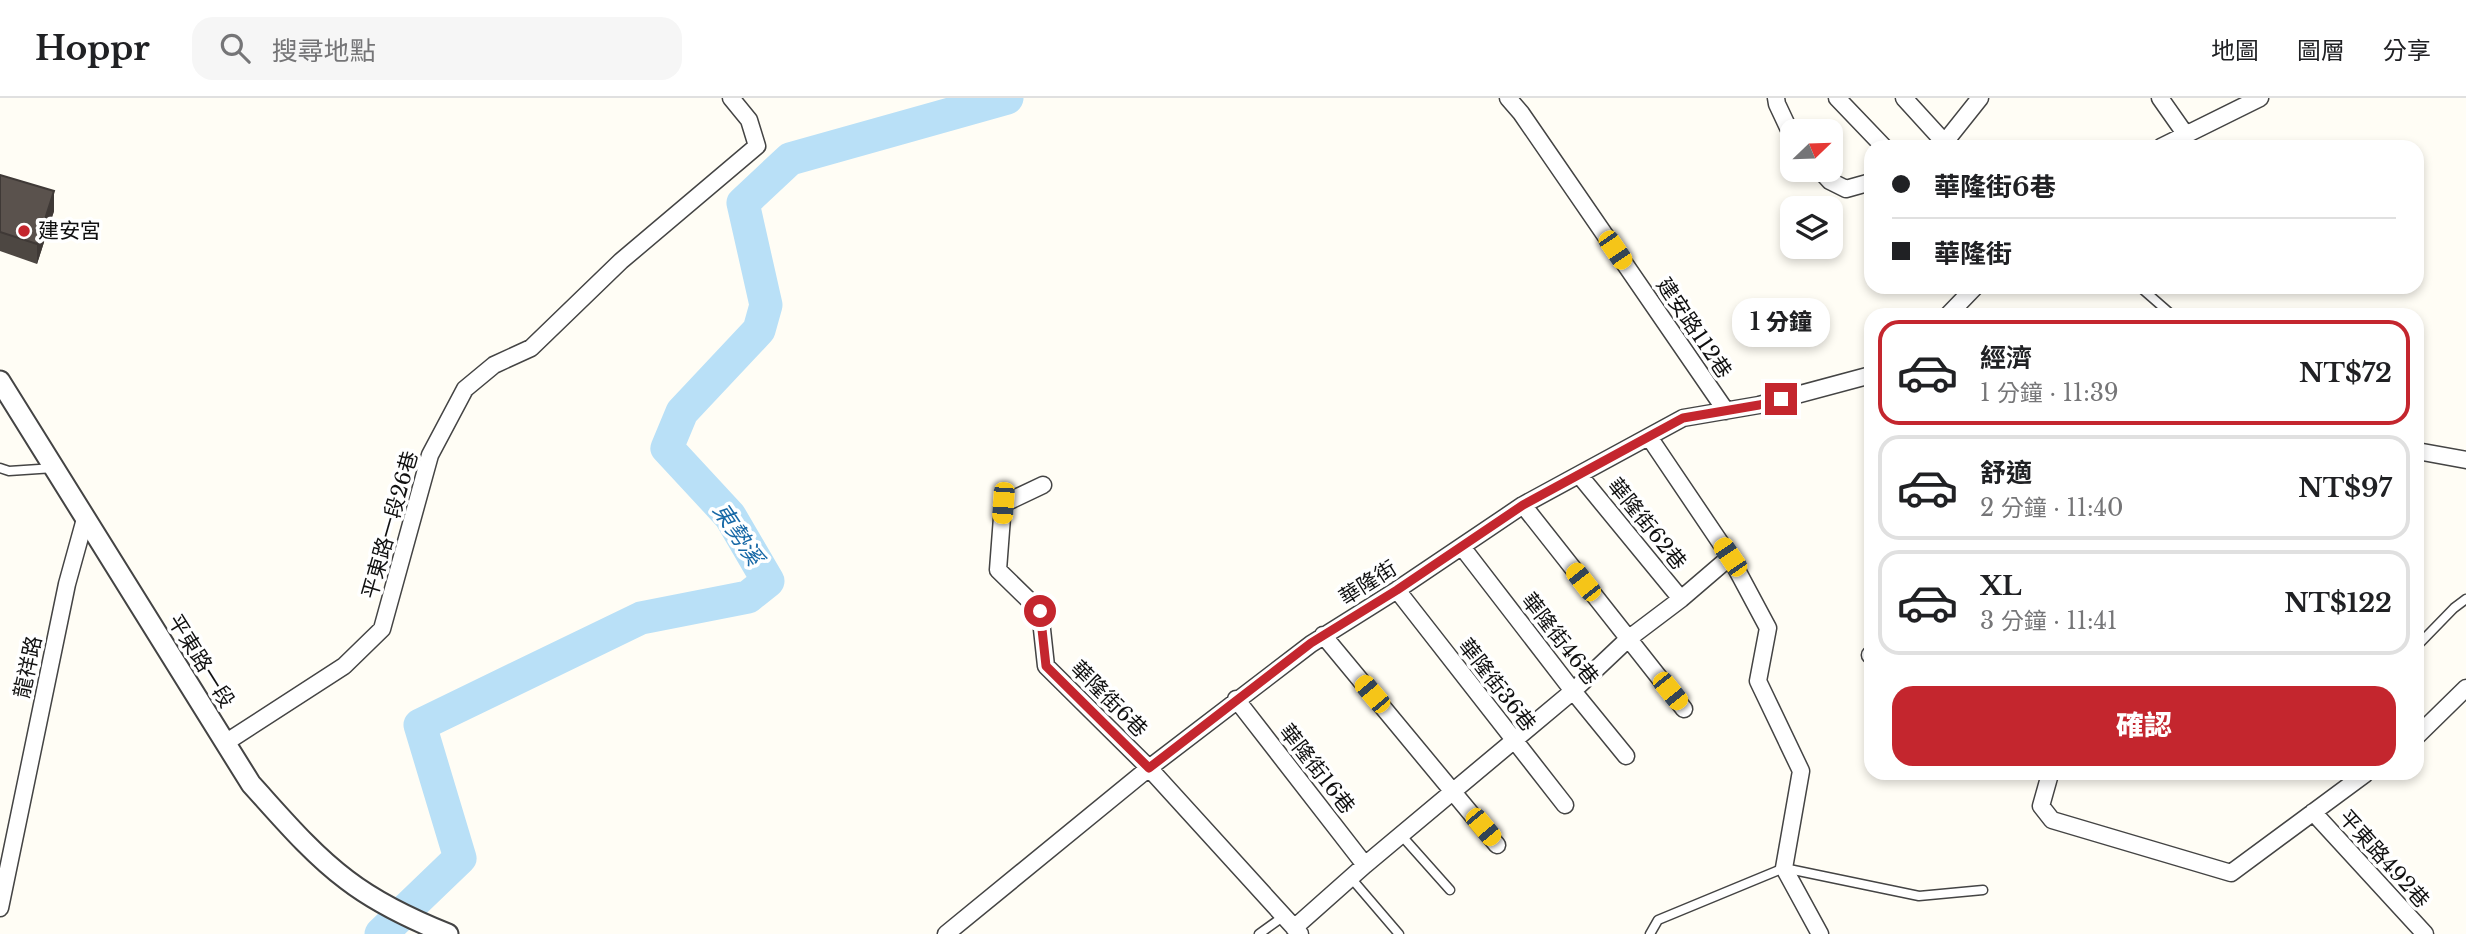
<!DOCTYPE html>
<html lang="zh-TW">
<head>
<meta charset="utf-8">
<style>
	body { margin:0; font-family:"Libre Baskerville","Noto Sans TC",serif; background:#f6f6f6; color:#202124; height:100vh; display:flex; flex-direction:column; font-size:26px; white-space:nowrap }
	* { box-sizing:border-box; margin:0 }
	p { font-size:23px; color:#757577 }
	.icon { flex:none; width:38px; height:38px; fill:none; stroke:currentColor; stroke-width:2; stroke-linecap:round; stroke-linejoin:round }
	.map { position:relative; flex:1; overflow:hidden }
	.side { position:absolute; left:1864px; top:210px; width:560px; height:472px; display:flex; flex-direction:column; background:#fff; border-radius:21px; box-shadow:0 4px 10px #0003 }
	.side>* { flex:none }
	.top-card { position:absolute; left:1864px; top:42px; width:560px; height:154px; border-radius:21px; box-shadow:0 4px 10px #0003; display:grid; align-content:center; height:154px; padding:0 28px; background:#fff }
	.needle { width:46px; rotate:67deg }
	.buttons { position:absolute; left:1780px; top:21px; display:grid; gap:14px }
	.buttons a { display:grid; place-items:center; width:63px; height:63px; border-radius:14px; background:#fff; box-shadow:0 4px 10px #0003; font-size:35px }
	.end { position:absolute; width:32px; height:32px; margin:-16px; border:9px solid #c4262e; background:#fff; box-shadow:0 0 0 4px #fff }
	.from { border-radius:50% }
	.bubble { position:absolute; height:49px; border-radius:21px; background:#fff; box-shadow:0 4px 10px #0003; font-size:23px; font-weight:800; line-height:49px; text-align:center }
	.car { position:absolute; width:21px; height:42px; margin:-21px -10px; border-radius:9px; box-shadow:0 0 5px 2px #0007; background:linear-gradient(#f5c518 24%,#345 0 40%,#f5c518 0 76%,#345 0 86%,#f5c518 0) }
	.top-card b { display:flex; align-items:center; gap:24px; height:66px; font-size:26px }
	.top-card b+b { border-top:2px solid #e0e0e0 }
	.top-card i { width:18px; height:18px; background:#202124 }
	ul { padding:12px 0 0; list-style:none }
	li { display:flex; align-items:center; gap:21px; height:105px; margin:0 14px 10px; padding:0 14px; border:4px solid #e0e0e0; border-radius:21px }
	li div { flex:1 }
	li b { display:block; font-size:26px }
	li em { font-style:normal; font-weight:800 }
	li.selected { border-color:#c4262e }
	li>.icon { width:63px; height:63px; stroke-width:1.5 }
	.button { display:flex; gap:14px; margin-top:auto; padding:14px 28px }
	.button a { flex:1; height:80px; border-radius:21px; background:#c4262e; color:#fff; font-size:28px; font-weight:800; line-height:80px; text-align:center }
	header { display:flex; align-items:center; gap:42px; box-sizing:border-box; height:98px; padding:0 35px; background:#fff; border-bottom:2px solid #e0e0e0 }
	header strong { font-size:33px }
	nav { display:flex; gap:38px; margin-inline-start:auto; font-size:24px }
	.search { width:490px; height:63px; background:#f6f6f6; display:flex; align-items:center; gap:18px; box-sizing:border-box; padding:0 24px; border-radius:21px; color:#757577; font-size:26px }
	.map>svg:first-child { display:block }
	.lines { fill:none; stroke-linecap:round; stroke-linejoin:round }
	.river { stroke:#b9e0f7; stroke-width:33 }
	.service-casing { stroke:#444; stroke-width:11 }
	.minor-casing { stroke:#444; stroke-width:19 }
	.tertiary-casing { stroke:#444; stroke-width:23 }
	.service { stroke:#fff; stroke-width:8 }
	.minor { stroke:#fff; stroke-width:16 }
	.tertiary { stroke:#fff; stroke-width:19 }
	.wall { fill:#4d4742 }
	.shaded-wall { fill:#3f3936 }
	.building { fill:#5a524d; stroke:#3f3936; stroke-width:2 }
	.route { stroke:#c4262e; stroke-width:9 }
	.poi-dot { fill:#c4262e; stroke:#fff; stroke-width:2.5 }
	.labels { text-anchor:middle; stroke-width:7; stroke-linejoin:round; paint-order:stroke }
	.poi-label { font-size:21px; fill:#111; stroke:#fff; text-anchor:start }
	.street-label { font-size:21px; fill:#111; stroke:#fff }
	.water-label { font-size:23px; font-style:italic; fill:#1768a6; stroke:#fff }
</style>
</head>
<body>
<header>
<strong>Hoppr</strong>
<div class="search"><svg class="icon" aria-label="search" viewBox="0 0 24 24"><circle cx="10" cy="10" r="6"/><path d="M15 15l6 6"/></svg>搜尋地點</div>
<nav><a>地圖</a><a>圖層</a><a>分享</a></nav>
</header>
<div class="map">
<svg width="2466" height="836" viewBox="0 0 2466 836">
	<rect width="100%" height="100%" fill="#fffdf5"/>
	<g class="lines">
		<!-- river -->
		<path class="river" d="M 381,836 L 460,760 L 420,627 L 641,520 L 748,499 L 768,483 L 730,418 L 667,350 L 682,314 L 759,232 L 766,207 L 743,105 L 790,61 L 1007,0"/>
		<defs>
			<path id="service" d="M 2140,189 L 2172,217
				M 0,370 L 9,373 L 54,370
				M 2417,548 L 2454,510 L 2466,501
				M 1401,737 L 1450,792
				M 1351,780 L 1399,836
				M 1259,836 L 1284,818
				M 1650,836 L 1658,822 L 1784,770 L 1919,798 L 1983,792"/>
			<path id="minor" d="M 1508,0 L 1521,15 L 1726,313
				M 1776,0 L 1777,6 L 1792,38
				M 1837,0 L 1884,49
				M 1904,0 L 1945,45
				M 2160,0 L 2186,37
				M 1941,49 L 1980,0
				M 2161,49 L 2260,0
				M 1820,72 L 1830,83 L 1846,91 L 1871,84
				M 1948,217 L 1975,189
				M 1649,339 L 1730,459 L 1768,530 L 1758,583 L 1801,673 L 1784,770 L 1820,836
				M 2417,353 L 2466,362
				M 1580,378 L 1681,501
				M 1043,387 L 1003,406 L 998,472 L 1040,513 L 1046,568 L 1149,670 L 1300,836
				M 1523,407 L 1684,611
				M 1462,449 L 1573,593 L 1626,658
				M 1397,492 L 1565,707
				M 1323,537 L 1497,747
				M 1870,557 L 1871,557
				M 1236,601 L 1365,767
				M 2417,638 L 2466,590
				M 225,645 L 344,568 L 382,531 L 430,357 L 465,291 L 494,267 L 531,250 L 621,163 L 757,48 L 749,22 L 731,0
				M 2050,676 L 2041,708 L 2052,722 L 2231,775 L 2365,676
				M 2313,714 L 2425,836
				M 0,810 L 67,486 L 85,421
				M 1294,830 L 1365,767 L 1573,593 L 1628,541 L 1681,501 L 1730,459
				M 946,836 L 1149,670 L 1311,546 L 1397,492 L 1523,407 L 1683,320 L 1759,307 L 1871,277"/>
			<path id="tertiary" d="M 0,283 L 251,686 C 281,719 311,755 347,782 C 377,805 413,822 448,836"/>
		</defs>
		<!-- service casing -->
		<use href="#service" class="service-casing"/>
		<!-- minor casing -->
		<use href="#minor" class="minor-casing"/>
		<!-- tertiary casing -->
		<use href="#tertiary" class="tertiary-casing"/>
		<!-- service -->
		<use href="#service" class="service"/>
		<!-- minor -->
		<use href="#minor" class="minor"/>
		<!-- tertiary -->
		<use href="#tertiary" class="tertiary"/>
	</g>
	<!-- wall -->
	<path class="wall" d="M 0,77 L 54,113 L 37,166 L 0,153 Z"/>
	<!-- shaded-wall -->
	<path class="shaded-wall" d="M 54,93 L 54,113 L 37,166 L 37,146 Z"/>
	<!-- building -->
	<path class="building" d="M 0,77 L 54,93 L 37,146 L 0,134 Z"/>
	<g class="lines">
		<!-- route -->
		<path class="route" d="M 1040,513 L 1046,568 L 1149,670 L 1311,545 L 1397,492 L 1523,407 L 1683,320 L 1759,307 L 1781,301"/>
	</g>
	<!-- markers -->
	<circle class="poi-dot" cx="24" cy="133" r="7"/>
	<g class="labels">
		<!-- poi labels -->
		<g class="poi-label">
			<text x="38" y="140">建安宮</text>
		</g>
		<!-- street labels -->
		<g class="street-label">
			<text transform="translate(1694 230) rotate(56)" y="7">建安路112巷</text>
			<text transform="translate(1647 426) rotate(51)" y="7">華隆街62巷</text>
			<text transform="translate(390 427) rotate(-74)" y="7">平東路一段26巷</text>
			<text transform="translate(1368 485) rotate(-32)" y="7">華隆街</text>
			<text transform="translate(1560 541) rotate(52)" y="7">華隆街46巷</text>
			<text transform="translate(201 563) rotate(58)" y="7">平東路一段</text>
			<text transform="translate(28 569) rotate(-78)" y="7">龍祥路</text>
			<text transform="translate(1497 587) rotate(52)" y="7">華隆街36巷</text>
			<text transform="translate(1109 601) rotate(45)" y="7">華隆街6巷</text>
			<text transform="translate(1317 671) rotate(52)" y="7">華隆街16巷</text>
			<text transform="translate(2384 761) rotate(48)" y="7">平東路492巷</text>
		</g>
		<!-- water labels -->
		<g class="water-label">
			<text transform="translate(738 436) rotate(56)" y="8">東勢溪</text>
		</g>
	</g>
</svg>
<div class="buttons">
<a><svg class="needle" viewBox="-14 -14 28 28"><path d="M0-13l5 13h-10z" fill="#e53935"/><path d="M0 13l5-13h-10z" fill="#757577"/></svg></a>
<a><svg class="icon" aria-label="layers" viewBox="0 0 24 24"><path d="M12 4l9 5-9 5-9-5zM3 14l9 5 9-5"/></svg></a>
</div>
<i class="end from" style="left:1040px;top:513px"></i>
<i class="end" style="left:1781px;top:301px"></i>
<div class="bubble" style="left:1732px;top:200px;width:98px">1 分鐘</div>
<i class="car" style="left:1615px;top:152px;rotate:146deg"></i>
<i class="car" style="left:1003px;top:405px;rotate:184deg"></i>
<i class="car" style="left:1730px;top:459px;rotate:326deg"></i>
<i class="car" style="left:1583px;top:484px;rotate:322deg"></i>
<i class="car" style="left:1670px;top:593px;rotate:141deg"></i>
<i class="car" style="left:1372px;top:596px;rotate:320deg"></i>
<i class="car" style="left:1483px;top:729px;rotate:140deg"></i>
<div class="top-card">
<b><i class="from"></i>華隆街6巷</b>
<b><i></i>華隆街</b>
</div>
<section class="side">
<ul>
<li class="selected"><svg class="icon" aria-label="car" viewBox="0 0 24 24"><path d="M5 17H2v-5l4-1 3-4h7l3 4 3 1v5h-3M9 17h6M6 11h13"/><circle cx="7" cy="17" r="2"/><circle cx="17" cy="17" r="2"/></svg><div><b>經濟</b><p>1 分鐘 · 11:39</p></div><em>NT$72</em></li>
<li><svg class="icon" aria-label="car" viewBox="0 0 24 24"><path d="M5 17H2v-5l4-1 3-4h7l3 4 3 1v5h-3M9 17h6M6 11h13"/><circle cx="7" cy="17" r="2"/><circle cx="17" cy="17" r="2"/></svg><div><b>舒適</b><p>2 分鐘 · 11:40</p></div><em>NT$97</em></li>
<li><svg class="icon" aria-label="car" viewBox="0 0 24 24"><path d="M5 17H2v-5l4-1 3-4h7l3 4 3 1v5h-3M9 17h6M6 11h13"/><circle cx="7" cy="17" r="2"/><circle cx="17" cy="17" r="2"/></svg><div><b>XL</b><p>3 分鐘 · 11:41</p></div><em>NT$122</em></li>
</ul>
<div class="button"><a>確認</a></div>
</section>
</div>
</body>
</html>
